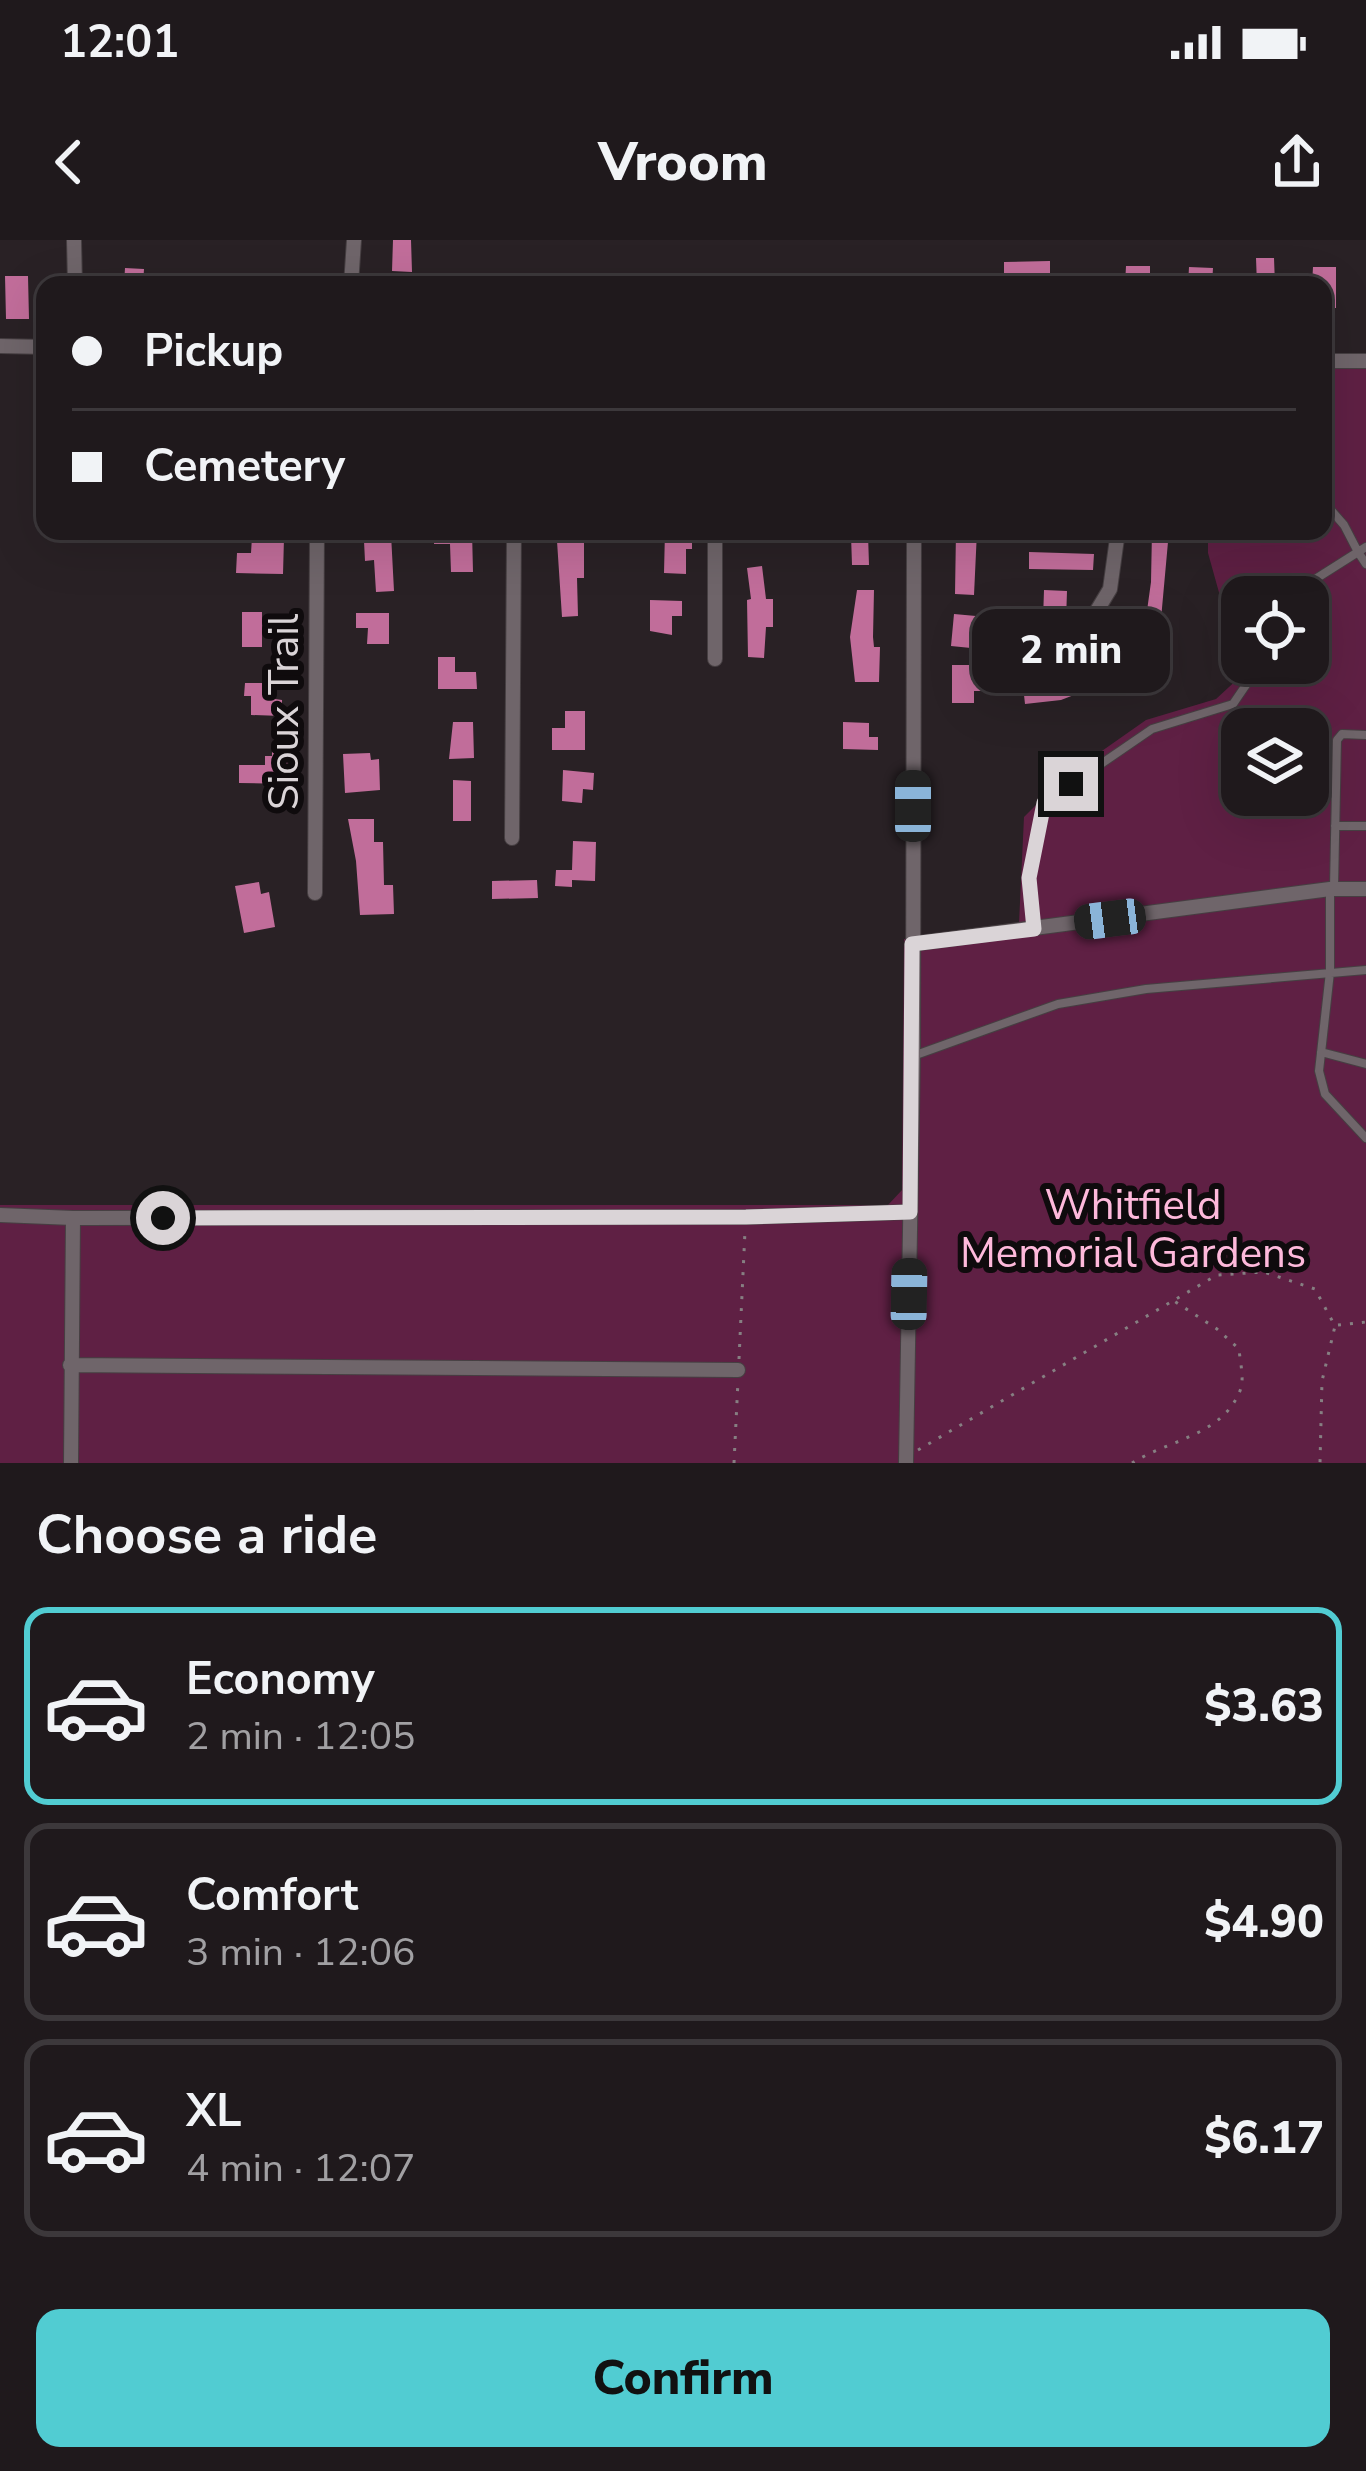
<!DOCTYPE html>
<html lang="en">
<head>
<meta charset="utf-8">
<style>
	body { margin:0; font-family:"Nunito Sans",sans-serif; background:#2c2629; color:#f1f3f6; height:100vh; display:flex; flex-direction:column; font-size:45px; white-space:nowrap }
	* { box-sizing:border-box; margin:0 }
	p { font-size:39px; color:#a1a0a3 }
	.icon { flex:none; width:66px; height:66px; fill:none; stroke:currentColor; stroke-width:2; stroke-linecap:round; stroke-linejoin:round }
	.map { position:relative; height:1223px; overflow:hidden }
	.drawer { display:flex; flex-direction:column; background:#1f191c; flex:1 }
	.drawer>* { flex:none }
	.banner { position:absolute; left:36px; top:36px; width:1296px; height:264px; border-radius:24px; box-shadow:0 12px 48px #0002,0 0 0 3px #3c383b; display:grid; align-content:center; height:264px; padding:0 36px; background:#1f191c }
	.buttons { position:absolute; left:1221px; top:336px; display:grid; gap:24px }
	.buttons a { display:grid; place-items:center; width:108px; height:108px; border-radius:24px; background:#1f191c; box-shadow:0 12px 48px #0002,0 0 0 3px #3c383b; font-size:60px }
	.end { position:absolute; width:54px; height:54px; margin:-27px; border:15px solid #dad4d7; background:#111; box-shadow:0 0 0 6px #111 }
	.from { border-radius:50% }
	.bubble { position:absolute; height:84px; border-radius:24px; background:#1f191c; box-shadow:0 12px 48px #0002,0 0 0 3px #3c383b; font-size:39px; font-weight:800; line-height:84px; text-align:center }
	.car { position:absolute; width:36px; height:72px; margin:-36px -18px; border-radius:15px; box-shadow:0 0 9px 3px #0007; background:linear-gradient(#222 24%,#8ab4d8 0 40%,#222 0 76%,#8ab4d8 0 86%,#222 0) }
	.banner b { display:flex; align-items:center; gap:42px; height:114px; font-size:45px }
	.banner b+b { border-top:3px solid #3c383b }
	.banner i { width:30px; height:30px; background:#f1f3f6 }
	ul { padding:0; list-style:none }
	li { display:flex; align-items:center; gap:36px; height:198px; margin:0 24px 18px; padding:0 12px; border:6px solid #3c383b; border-radius:24px }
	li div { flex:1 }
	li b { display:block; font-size:45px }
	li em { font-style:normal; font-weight:800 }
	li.on { border-color:#51ccd2 }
	li>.icon { width:108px; height:108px; stroke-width:1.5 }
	h2 { padding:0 36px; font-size:54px; line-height:144px }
	.action { display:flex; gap:24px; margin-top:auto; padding:24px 36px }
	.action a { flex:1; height:138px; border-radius:24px; background:#51ccd2; color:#111; font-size:48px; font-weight:800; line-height:138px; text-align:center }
	.status { display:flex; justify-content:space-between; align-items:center; height:84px; padding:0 60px; background:#1f191c; direction:ltr }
	.status svg { height:33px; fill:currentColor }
	header { display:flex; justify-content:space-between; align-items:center; height:156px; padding:0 36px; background:#1f191c; font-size:54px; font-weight:800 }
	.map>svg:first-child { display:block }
	.green { fill:#5f2044; fill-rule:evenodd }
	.building { fill:#c16d9a }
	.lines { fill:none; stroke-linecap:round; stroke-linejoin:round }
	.lane-casing { stroke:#463f42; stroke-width:10 }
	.street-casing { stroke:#463f42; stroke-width:16 }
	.path { stroke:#867f82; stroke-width:3; stroke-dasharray:3 9; stroke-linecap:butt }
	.lane { stroke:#6f656a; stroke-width:8 }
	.street { stroke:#6f656a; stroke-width:14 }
	.route { stroke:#dad4d7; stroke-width:15 }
	.labels { text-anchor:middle; stroke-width:12; stroke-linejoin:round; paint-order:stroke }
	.street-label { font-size:42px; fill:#dad4d7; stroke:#0f0b0d }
	.park-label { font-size:42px; fill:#feb9db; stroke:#0f0b0d }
</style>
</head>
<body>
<div class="status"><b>12:01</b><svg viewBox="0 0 49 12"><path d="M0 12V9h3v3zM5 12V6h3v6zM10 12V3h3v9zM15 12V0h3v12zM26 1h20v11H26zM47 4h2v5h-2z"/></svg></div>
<header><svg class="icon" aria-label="back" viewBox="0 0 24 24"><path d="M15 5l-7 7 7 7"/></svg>Vroom<svg class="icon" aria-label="share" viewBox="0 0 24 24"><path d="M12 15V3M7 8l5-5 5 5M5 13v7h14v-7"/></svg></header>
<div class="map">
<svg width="1366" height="1223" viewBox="0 0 1366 1223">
	<rect width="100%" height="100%" fill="#292125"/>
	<!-- green -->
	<path class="green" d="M 1323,127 L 1366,127 L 1366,1223 L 0,1223 L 0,965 L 888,965 L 902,950 L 904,699 L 1019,683 L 1024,577 L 1062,539 L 1146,480 L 1216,459 L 1242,435 L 1208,313 L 1208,291 L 1323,291 ZM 1242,357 L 1308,357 L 1308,423 L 1242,423 ZM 1242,489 L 1308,489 L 1308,555 L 1242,555 Z"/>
	<!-- building -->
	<path class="building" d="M 393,0 L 411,0 L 412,32 L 392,31 Z
		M 1256,18 L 1274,18 L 1275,45 L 1257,45 Z
		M 1050,21 L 1050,41 L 1004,42 L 1004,22 Z
		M 1126,26 L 1150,26 L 1150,45 L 1125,45 Z
		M 1189,27 L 1213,28 L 1212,45 L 1188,45 Z
		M 1313,27 L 1336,27 L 1336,68 L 1323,68 L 1323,45 L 1312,45 Z
		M 125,28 L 144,29 L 143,45 L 124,45 Z
		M 5,36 L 28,36 L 29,79 L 6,79 Z
		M 434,291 L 472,291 L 473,332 L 451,332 L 450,304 L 434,304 Z
		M 542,291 L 580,291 L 580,302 L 584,302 L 584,338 L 577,338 L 578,376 L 562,377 L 557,301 L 542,301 Z
		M 665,291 L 692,294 L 692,309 L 686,309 L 686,334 L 664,333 Z
		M 956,291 L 977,291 L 974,355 L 955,354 Z
		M 1152,291 L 1169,291 L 1158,412 L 1141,411 L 1142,378 L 1146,378 L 1151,342 Z
		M 391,294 L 394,351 L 376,352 L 374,320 L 365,321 L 364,301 Z
		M 868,294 L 869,325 L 852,325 L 851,295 Z
		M 252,297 L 284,298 L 283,334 L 236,333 L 237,313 L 251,313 Z
		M 1029,312 L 1094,314 L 1093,330 L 1029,329 Z
		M 762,326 L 766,359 L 773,359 L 773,387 L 766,387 L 764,418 L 748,417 L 747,360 L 751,359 L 747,328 Z
		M 857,350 L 874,350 L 873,397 L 874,407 L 880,407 L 879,442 L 855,442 L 850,397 Z
		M 1044,350 L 1067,351 L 1066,381 L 1043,380 Z
		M 650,360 L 682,361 L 682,376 L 672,376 L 672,395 L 650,391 Z
		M 242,372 L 262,372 L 262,407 L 242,407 Z
		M 356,373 L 389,373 L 389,404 L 367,404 L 368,388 L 356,388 Z
		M 954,374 L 976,376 L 975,386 L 984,387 L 981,409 L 951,406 Z
		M 1137,413 L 1144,428 L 1061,460 L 1025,464 L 1023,446 L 1067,441 L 1065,437 L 1099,429 Z
		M 438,417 L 455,417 L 455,432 L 476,432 L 477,449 L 438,449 Z
		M 952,425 L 972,425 L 972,434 L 981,434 L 981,451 L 974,451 L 974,463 L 952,463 Z
		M 245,443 L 275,443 L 275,459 L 282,460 L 282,476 L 251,475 L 251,456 L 244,456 Z
		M 565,471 L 585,471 L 585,510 L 552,510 L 552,488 L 565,488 Z
		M 453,482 L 473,482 L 474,518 L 449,519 Z
		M 843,482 L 869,483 L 869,497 L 878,497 L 878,510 L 843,509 Z
		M 272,505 L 288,506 L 287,544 L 239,543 L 239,525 L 265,525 L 265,516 L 272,516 Z
		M 370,513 L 371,520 L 379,519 L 380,550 L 345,553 L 343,514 Z
		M 563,530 L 594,533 L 593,550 L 583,549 L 582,563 L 562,561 Z
		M 453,540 L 471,541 L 471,581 L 453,581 Z
		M 348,579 L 374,579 L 374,602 L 383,602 L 384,645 L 393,645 L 394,674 L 360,675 L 356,621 Z
		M 573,601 L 596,602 L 595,641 L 572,640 L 572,647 L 555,646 L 556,630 L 572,630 Z
		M 537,640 L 538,658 L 492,659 L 492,641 Z
		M 259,642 L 261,654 L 269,652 L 275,687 L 244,693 L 235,646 Z"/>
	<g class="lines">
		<defs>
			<path id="lane" d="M 1366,307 L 1358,312 L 1366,324
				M 1305,357 L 1317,338 L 1358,312 L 1344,285 L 1323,261
				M 1335,586 L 1366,586
				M 1334,647 L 1337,500 L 1342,494 L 1366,495
				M 1330,651 L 1330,732 L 1319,831 L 1325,854 L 1366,898
				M 1034,687 L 1029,638 L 1044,563 L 1152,489 L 1233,464 L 1261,423
				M 1321,812 L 1366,824
				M 913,816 L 1058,764 L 1146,749 L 1366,730"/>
			<path id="street" d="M 74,0 L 75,45
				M 351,45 L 354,0
				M 0,106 L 45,107
				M 1323,121 L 1366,121
				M 997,418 L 1075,407 L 1110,349 L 1118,291
				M 715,419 L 715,291
				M 512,598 L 514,291
				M 315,653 L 317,291
				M 912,704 L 1330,649 L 1366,649
				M 0,975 L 73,978 L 746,977 L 910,972
				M 70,1125 L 738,1130
				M 71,1223 L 73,978
				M 906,1223 L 913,816 L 914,291"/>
		</defs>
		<!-- lane casing -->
		<use href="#lane" class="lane-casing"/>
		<!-- street casing -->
		<use href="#street" class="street-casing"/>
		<!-- path -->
		<path class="path" d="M 1338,1085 L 1366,1082
			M 739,1119 L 745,991
			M 918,1210 L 1217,1035 L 1264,1032 L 1315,1049 L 1335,1086 L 1322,1141 L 1320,1223
			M 734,1223 L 738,1141
			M 1132,1223 C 1168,1200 1225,1195 1241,1148 C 1244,1137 1240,1121 1239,1109 L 1217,1089 L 1171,1059"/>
		<!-- lane -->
		<use href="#lane" class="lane"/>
		<!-- street -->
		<use href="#street" class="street"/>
	</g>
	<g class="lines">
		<!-- route -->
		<path class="route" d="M 163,978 L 746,977 L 910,972 L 912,704 L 1034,689 L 1029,638 L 1044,563 L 1071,544"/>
	</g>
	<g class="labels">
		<!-- street labels -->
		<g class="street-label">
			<text transform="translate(283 472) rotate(-90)" y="15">Sioux Trail</text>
		</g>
		<!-- park labels -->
		<g class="park-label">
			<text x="1133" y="979">Whitfield<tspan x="1133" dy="48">Memorial Gardens</tspan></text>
		</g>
	</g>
</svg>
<div class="buttons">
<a><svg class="icon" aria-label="locate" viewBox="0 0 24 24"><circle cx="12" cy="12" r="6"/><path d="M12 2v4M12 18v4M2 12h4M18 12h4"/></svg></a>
<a><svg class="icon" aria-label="layers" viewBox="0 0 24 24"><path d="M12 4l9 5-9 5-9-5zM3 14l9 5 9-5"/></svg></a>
</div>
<i class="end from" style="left:163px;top:978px"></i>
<i class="end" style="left:1071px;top:544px"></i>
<div class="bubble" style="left:972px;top:369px;width:198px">2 min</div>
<i class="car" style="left:913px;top:566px;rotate:0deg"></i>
<i class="car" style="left:1110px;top:679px;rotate:263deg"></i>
<i class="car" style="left:909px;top:1054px;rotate:1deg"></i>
<div class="banner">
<b><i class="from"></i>Pickup</b>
<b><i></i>Cemetery</b>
</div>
</div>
<section class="drawer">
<h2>Choose a ride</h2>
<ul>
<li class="on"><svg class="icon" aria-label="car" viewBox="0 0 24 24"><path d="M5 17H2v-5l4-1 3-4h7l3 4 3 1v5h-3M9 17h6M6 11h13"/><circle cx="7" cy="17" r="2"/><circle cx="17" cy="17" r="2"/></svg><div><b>Economy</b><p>2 min · 12:05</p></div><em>$3.63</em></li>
<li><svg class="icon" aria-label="car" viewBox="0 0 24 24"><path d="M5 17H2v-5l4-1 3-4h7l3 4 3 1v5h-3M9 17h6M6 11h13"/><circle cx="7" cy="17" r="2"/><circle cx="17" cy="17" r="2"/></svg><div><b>Comfort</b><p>3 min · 12:06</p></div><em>$4.90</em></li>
<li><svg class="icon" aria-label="car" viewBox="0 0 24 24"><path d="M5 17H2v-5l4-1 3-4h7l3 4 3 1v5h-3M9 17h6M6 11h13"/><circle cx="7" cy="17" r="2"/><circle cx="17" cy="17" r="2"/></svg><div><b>XL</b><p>4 min · 12:07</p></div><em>$6.17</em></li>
</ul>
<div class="action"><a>Confirm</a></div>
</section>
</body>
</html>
